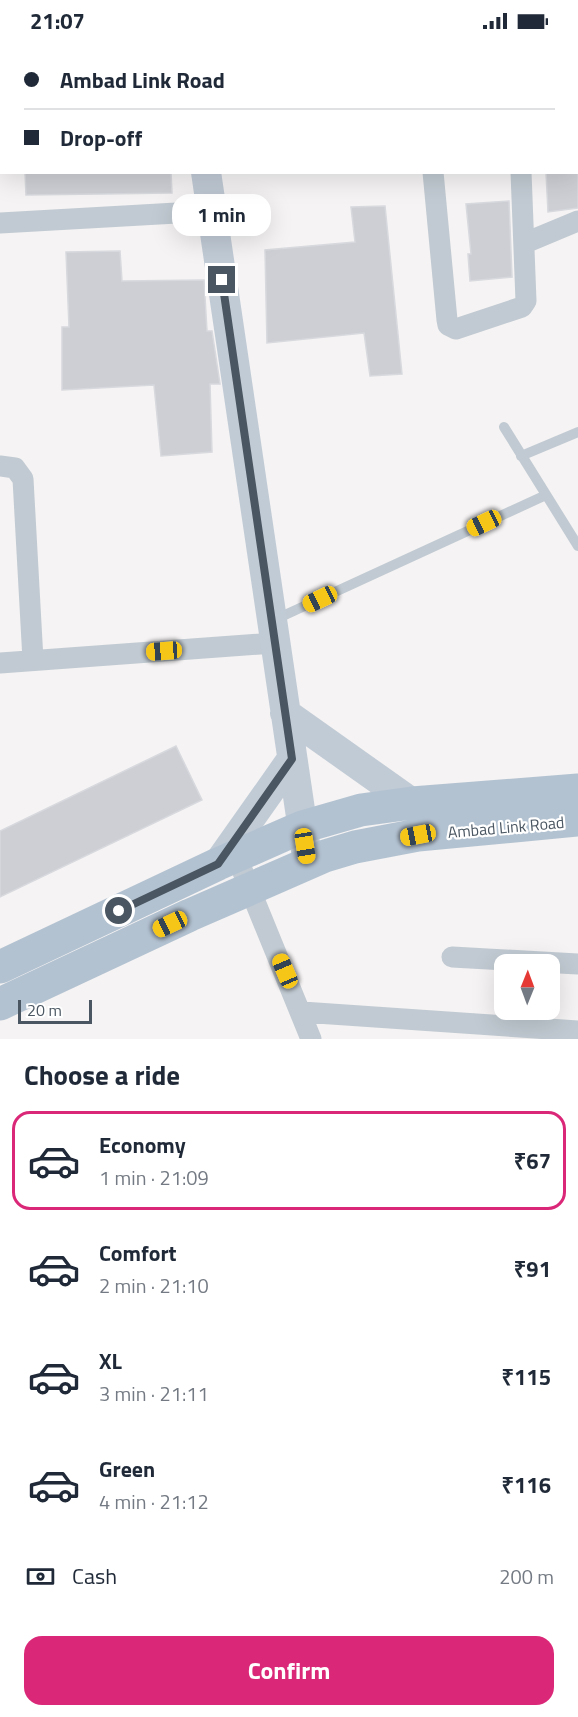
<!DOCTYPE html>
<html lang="en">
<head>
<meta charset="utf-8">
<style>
	body { margin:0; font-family:"Titillium Web",sans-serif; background:#f2f2f3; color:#1f2937; height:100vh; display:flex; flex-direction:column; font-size:22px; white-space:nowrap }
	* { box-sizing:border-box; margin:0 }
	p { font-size:20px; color:#747a83 }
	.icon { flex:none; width:33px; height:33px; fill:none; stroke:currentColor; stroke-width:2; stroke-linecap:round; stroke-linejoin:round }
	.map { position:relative; height:997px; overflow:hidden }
	.drawer { display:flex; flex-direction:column; background:#fff; flex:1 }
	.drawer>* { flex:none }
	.banner { position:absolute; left:0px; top:0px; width:579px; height:132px; box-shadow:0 6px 24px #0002; display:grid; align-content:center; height:132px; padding:0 24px; background:#fff }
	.needle { width:39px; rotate:1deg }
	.buttons { position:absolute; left:494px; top:912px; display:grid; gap:12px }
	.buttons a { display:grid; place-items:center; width:66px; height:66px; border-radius:12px; background:#fff; box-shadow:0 6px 24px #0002; font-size:30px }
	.scale { position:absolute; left:18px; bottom:15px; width:74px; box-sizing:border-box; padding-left:6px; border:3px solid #4a5661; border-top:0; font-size:16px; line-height:21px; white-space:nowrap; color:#4a5661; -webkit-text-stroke:4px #fff; paint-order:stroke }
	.end { position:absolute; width:27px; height:27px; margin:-14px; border:8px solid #4a5661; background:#fff; box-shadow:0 0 0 3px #fff }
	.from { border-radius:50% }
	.bubble { position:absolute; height:42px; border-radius:18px; background:#fff; box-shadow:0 6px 24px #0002; font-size:20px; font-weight:700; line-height:42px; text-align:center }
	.car { position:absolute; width:18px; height:36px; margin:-18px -9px; border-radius:8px; box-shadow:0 0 4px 2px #0007; background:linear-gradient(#f5c518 24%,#345 0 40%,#f5c518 0 76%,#345 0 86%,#f5c518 0) }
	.banner b { display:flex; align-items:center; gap:21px; height:57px; font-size:22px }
	.banner b+b { border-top:2px solid #e0e1e3 }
	.banner i { width:15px; height:15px; background:#1f2937 }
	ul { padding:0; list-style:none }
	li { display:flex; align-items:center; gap:18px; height:99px; margin:0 12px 9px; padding:0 12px; border:3px solid transparent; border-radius:18px }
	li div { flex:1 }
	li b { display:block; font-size:22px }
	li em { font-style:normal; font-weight:700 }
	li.on { border-color:#db2777 }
	li>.icon { width:54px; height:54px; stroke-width:1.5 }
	h2 { padding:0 24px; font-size:27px; line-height:72px }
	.pay { display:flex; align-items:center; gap:15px; height:66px; padding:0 24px; font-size:22px }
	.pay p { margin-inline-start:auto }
	.primary-button { display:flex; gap:12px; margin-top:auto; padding:12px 24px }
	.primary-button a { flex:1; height:69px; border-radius:18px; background:#db2777; color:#fff; font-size:24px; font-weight:700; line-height:69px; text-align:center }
	.status { display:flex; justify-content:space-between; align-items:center; height:42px; padding:0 30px; background:#fff; direction:ltr }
	.status svg { height:16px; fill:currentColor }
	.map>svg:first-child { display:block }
	.building { fill:#cdcfd5; stroke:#d7d9de; stroke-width:1.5 }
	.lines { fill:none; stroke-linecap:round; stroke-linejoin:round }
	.lane { stroke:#c1cad2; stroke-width:10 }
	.street { stroke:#c1cad2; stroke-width:21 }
	.secondary { stroke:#c1cbd6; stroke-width:30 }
	.primary { stroke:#b3c2d1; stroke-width:33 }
	.route { stroke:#4a5661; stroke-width:8 }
	.labels { text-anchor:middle; stroke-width:4.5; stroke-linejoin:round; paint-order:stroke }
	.street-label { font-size:16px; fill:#4a5661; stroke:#fff }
</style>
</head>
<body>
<div class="status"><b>21:07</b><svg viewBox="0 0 49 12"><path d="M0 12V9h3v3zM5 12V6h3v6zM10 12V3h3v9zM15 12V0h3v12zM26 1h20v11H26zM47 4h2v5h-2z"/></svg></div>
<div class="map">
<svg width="578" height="997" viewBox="0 0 578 997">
	<rect width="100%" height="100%" fill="#f5f3f3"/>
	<!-- building -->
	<path class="building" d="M 25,130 L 171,130 L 172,151 L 26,153 Z
		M 546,130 L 578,130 L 578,166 L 548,170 Z
		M 509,159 L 512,235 L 470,239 L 468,212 L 471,212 L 466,162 Z
		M 385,164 L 402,332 L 370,334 L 364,291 L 267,301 L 265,208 L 355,200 L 351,165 Z
		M 120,209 L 122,239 L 204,238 L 207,289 L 212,289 L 220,342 L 210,342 L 212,410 L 161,414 L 154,343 L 62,348 L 62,285 L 69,285 L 66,210 Z
		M 176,704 L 202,758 L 0,855 L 0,789 Z"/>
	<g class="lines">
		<!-- lane -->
		<path class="lane" d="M 504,385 L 578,504
			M 521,414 L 578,390
			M 274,578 L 546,453"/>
		<!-- street -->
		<path class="street" d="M 420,0 L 420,2
			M 514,0 L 514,2
			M 433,130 L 447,278 L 448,283 L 456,287 L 522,265 L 526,259 L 521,130
			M 0,181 L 212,169
			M 525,201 L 578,179
			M 0,424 L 15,426 L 23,437 L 33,618
			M 0,621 L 274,601
			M 236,813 L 311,997
			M 452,915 L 578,922
			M 302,970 L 578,989"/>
		<!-- secondary -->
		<path class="secondary" d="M 188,0 L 188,2
			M 206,130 L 308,822
			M 285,671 L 412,761
			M 218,822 L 292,717"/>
		<!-- primary -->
		<path class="primary" d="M 0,925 L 218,822 L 302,785 L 361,768 L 412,761 L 578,748
			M 0,962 L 190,873 L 325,814 L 355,805 L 418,793 L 578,778"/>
	</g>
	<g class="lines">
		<!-- route -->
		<path class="route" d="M 119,869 L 218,822 L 292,717 L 222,238"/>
	</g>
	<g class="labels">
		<!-- street labels -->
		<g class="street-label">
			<text transform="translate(506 785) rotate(-5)" y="6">Ambad Link Road</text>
		</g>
	</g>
</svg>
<div class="buttons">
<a><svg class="needle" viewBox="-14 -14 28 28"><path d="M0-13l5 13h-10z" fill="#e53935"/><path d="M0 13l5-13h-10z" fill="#747a83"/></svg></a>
</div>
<div class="scale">20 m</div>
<i class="end from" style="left:119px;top:869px"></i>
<i class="end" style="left:222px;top:238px"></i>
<div class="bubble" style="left:172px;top:152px;width:99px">1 min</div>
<i class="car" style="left:484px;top:481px;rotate:245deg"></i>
<i class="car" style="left:320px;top:557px;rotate:245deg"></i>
<i class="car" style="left:164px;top:609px;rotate:266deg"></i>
<i class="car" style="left:418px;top:793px;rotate:259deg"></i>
<i class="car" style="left:305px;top:804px;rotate:171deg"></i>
<i class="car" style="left:170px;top:882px;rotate:245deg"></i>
<i class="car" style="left:285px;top:929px;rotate:337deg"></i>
<div class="banner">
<b><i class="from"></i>Ambad Link Road</b>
<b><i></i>Drop-off</b>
</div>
</div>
<section class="drawer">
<h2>Choose a ride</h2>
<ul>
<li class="on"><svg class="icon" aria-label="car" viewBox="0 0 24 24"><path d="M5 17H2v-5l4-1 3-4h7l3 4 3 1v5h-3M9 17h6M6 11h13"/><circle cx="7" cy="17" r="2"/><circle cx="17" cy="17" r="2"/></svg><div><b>Economy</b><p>1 min · 21:09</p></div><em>₹67</em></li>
<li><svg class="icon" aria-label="car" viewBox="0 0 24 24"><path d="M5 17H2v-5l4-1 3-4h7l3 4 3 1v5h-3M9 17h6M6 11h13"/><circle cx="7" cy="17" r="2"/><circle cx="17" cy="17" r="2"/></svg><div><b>Comfort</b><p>2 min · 21:10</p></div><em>₹91</em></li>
<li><svg class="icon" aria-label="car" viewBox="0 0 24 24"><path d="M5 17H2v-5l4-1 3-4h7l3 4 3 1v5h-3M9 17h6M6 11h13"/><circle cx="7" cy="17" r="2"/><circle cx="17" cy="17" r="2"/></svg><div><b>XL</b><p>3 min · 21:11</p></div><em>₹115</em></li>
<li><svg class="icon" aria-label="car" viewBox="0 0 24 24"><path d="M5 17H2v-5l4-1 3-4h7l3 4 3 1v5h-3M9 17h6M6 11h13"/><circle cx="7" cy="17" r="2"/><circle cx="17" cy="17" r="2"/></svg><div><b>Green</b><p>4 min · 21:12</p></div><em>₹116</em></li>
</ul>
<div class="pay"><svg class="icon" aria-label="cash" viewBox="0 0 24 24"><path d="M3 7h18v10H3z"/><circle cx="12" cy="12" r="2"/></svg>Cash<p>200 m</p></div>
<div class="primary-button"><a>Confirm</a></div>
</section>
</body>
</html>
